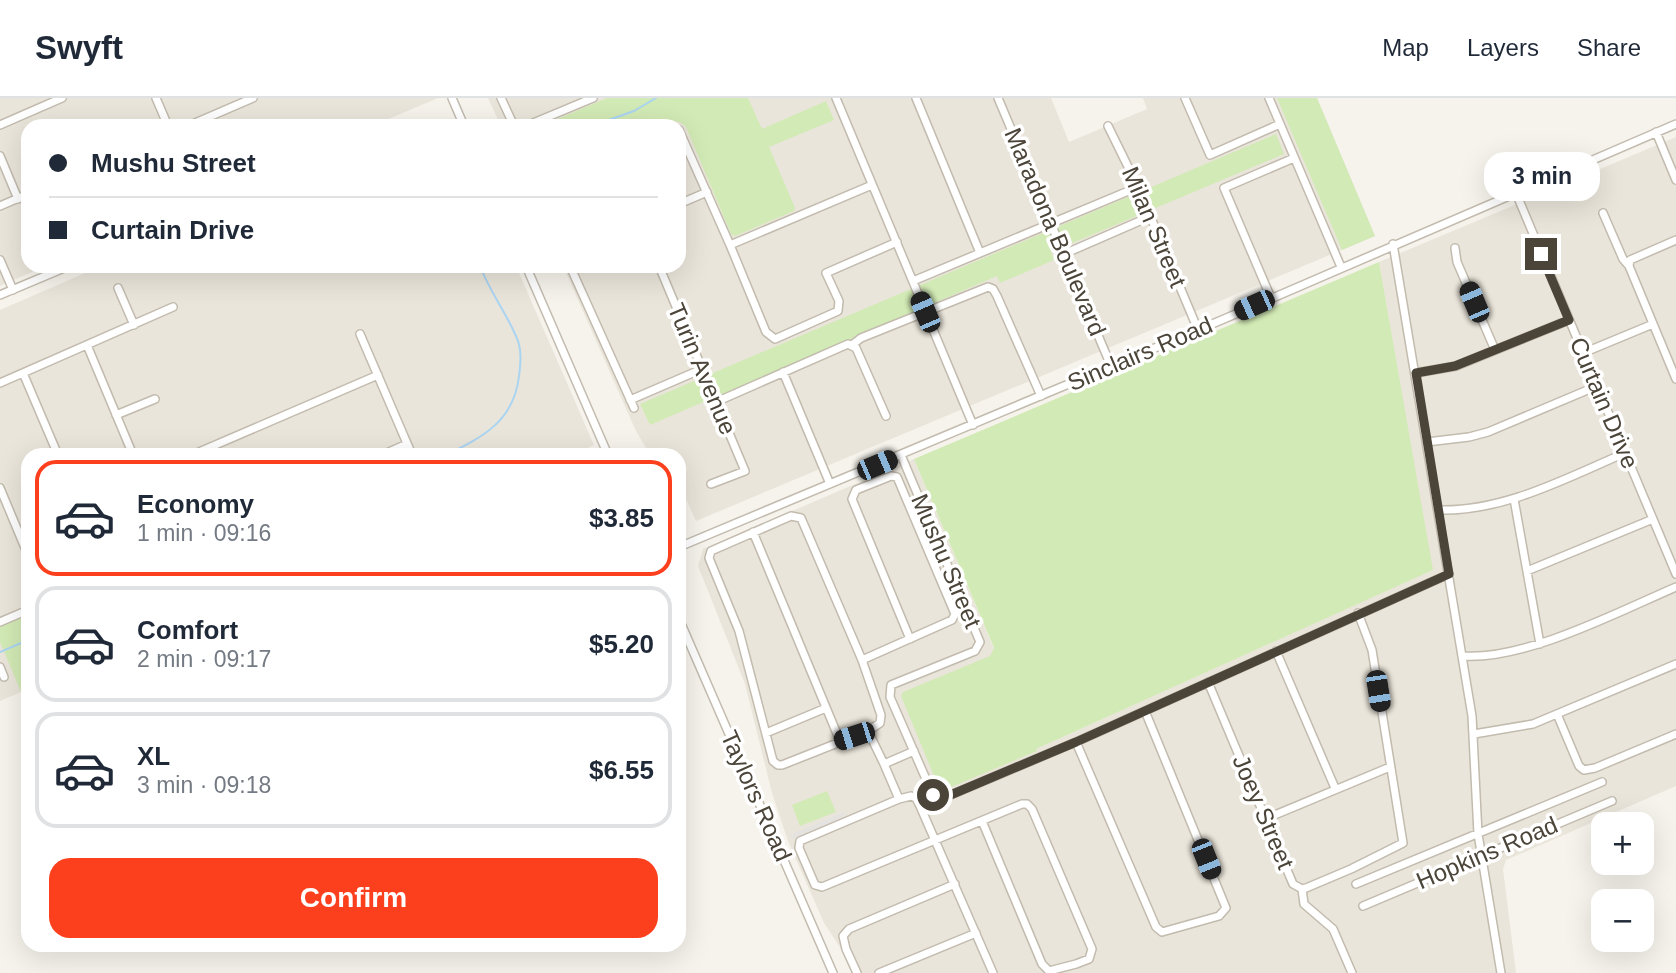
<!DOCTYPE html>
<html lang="en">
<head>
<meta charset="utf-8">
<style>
	body { margin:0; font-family:Arial,sans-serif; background:#f2f2f3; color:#1f2937; height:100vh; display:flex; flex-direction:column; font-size:26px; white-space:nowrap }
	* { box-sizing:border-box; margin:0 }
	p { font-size:23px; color:#747a83 }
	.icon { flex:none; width:38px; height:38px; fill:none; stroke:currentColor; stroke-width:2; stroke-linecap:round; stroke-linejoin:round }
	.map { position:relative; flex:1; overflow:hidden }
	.side { position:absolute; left:21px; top:350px; width:665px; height:504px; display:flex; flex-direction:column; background:#fff; border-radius:21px; box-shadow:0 7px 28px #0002 }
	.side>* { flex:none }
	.hud { position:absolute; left:21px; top:21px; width:665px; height:154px; border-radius:21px; box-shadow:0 7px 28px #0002; display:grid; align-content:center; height:154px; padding:0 28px; background:#fff }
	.tools { position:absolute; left:1591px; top:714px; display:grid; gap:14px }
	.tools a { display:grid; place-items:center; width:63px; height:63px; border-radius:14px; background:#fff; box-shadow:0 7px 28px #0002; font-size:35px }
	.end { position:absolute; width:32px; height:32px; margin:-16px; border:9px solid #4b4439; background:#fff; box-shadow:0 0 0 4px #fff }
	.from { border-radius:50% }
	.bubble { position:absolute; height:49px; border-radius:21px; background:#fff; box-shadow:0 7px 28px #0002; font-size:23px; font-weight:700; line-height:49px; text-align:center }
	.car { position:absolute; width:21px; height:42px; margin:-21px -10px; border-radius:9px; box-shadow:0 0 5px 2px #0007; background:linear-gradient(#222 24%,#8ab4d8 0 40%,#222 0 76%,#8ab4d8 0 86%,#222 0) }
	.hud b { display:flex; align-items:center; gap:24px; height:66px; font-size:26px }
	.hud b+b { border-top:2px solid #e0e1e3 }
	.hud i { width:18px; height:18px; background:#1f2937 }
	ul { padding:12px 0 0; list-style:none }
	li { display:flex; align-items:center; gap:21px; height:116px; margin:0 14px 10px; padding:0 14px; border:4px solid #e0e1e3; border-radius:21px }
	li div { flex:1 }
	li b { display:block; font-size:26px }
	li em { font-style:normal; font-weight:700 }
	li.selected { border-color:#fc3f1d }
	li>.icon { width:63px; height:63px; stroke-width:1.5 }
	.action { display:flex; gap:14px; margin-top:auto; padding:14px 28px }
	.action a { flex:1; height:80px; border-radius:21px; background:#fc3f1d; color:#fff; font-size:28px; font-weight:700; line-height:80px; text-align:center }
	header { display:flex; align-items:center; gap:42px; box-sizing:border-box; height:98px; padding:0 35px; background:#fff; border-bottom:2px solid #e0e1e3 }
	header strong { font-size:33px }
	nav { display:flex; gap:38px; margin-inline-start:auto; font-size:24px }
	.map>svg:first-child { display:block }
	.residential { fill:#eae5da }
	.green { fill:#d2eab5 }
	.parking { fill:#e5e3e0 }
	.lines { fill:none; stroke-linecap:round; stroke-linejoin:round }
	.stream { stroke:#a9d4f2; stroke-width:2 }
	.minor-casing { stroke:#c2bbae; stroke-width:10 }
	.minor { stroke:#fff; stroke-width:7 }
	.route { stroke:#4b4439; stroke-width:9 }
	.labels { text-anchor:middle; stroke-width:7; stroke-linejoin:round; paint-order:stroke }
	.street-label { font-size:24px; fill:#4b4439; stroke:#fff }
</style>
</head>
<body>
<header>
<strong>Swyft</strong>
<nav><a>Map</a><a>Layers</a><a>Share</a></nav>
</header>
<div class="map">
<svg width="1676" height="875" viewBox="0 0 1676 875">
	<rect width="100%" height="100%" fill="#f6f3ec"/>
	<!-- residential -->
	<path class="residential" d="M 0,0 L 438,0 L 372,28 L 28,28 L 28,168 L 46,168 L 0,188 Z
		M 488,0 L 1051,0 L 1069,44 L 1147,11 L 1143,0 L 1317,0 L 1375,138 L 696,423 L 686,401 L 679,403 L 679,357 L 650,357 L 635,331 L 563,168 L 679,168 L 679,28 L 501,28 Z
		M 1676,39 L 1676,688 L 1506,762 L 1503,771 L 1516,875 L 852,875 L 841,851 L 824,825 L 788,743 L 772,695 L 745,586 L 698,468 L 703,451 L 914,361 L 1036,651 L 1432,472 L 1379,164 Z
		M 101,168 L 516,168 L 594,347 L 572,357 L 28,357 L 28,591 L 0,603 L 0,212 Z"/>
	<!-- green -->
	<path class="green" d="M 607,0 L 748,0 L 762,31 L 826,3 L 834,22 L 769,49 L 795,110 L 794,113 L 735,138 L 731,136 L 686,29 C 678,20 671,24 661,28 L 541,28 Z
		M 1277,0 L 1317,0 L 1375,138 L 1342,152 Z
		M 1276,36 L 1284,56 L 1051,154 L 1054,162 L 1000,185 L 997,178 L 650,327 L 640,306 Z
		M 1379,164 L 1433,472 L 1036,651 L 1037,653 L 944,692 L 939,690 L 901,598 L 903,594 L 990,558 L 994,550 L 914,361 Z
		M 28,517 L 28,591 L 21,594 L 0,544 L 0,529 Z
		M 827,693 L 836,714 L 800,728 L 792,707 Z"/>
	<!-- parking -->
	<path class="parking" d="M 844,714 L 846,718 L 792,741 L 790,737 Z"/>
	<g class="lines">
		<!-- stream -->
		<path class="stream" d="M 592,28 L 634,13 L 656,0
			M 446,357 C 483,339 514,323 519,278 C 521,263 522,249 515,236 C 505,213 489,192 480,168
			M 0,554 L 28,542"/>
		<defs>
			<path id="minor" d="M 156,0 L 168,28
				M 452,0 L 464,28
				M 501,0 L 514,28
				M 836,0 L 973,327
				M 916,0 L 980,155
				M 998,0 L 1111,268
				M 1185,0 L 1210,57 L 1280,26
				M 1269,0 L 1341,169
				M 0,27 L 62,0
				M 188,28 L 253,0
				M 526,28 L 593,0
				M 1108,28 L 1138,89 L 1198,232
				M 679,32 L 730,147 L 766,234 L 775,241 L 838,213 L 839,203 L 826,175 L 897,144
				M 1656,34 L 1676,82
				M 0,58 L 18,101
				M 1516,95 L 1676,476
				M 679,106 L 707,94
				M 0,108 L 28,96
				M 1603,115 L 1623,161 L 1629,168
				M 1676,142 L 1630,162 L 1629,168 L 1676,281
				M 1393,146 L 1472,618 L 1478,736 L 1501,875
				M 730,147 L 872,87
				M 1455,150 L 1457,164 L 1495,252
				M 1064,156 L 1149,119
				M 0,162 L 13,192
				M 526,168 L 608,357
				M 570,168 L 634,310
				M 659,168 L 745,373 L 711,386
				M 913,183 L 1138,89
				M 118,190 L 134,227
				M 0,197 L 69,168
				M 1271,200 L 1224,90 L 1294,60
				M 360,236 L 412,357
				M 87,247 L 133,357
				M 852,247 L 861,240 L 988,189 L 993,191 L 997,198 L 1041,298
				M 1583,255 L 1653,226
				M 783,274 L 830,386
				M 23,275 L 58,357
				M 1416,275 L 1456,268 L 1569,222
				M 0,285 L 173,209
				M 630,302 L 702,271
				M 716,304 L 848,246 L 856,250 L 886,318
				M 116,317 L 155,301
				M 1427,344 L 1469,339 L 1488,334 L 1597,288
				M 192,357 L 378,277
				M 382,357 L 407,346
				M 901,357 L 980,544 L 975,553 L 891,587 L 890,599 L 933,697 L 941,701 L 1076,644 L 1449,476
				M 0,390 L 28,457
				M 1514,401 L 1540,546
				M 1438,412 C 1504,414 1566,380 1625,355
				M 753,434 L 840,643
				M 679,449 L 1224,221 L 1676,26
				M 1527,473 L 1653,421
				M 679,521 L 833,875
				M 0,524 L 28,512
				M 1276,553 L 1335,690
				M 1462,558 C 1524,563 1618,514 1676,489
				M 862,562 L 952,522 L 955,516 L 897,379 L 891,378 L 856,392 L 852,401 L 910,541
				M 0,569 L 4,579
				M 1208,584 L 1293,786 L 1302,791 L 1306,790 L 1351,771 L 1403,745 L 1372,552 L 1358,515
				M 1557,616 L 1579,668 L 1584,672 L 1595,670 L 1676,636
				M 868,633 L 880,625 L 881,617 L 862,562 L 801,420 L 791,418 L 711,453 L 709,460 L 739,533 L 773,663 L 778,667 L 782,667 L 868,633 L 884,666
				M 766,635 L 826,610
				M 1474,636 L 1533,626 L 1676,566
				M 1076,644 L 1156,829 L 1162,834 L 1219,818 L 1226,810 L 1145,613
				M 914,653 L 884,666 L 899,701 L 911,698 L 916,700 L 920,708 L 993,875
				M 899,701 L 800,743 L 799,750 L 815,787 L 822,789 L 1022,706 L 1027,706 L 1032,711 L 1092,851 L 1089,861 L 1076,866 L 1049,873 L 1042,866 L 982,723
				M 1265,721 L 1390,669
				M 1356,786 L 1602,684
				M 1302,791 L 1304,806 L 1333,831 L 1352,875
				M 1363,808 L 1612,703
				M 857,875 L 846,851 L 843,838 L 849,831 L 955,786
				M 879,875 L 976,835"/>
		</defs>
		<!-- minor casing -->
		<use href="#minor" class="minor-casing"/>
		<!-- minor -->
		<use href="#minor" class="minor"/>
	</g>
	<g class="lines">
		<!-- route -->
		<path class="route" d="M 933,697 L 941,701 L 1076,644 L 1449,476 L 1416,275 L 1455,268 L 1569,222 L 1541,156"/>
	</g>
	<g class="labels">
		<!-- street labels -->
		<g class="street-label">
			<text transform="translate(1154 129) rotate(67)" y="8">Milan Street</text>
			<text transform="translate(1055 134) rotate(67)" y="8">Maradona Boulevard</text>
			<text transform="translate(1140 256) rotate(-23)" y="8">Sinclairs Road</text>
			<text transform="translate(702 271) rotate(67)" y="8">Turin Avenue</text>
			<text transform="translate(1604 305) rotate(67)" y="8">Curtain Drive</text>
			<text transform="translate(946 463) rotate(67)" y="8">Mushu Street</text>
			<text transform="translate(756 698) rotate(66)" y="8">Taylors Road</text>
			<text transform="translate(1263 714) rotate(67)" y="8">Joey Street</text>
			<text transform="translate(1487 755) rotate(-23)" y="8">Hopkins Road</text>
		</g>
	</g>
</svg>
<div class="tools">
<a>+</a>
<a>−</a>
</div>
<i class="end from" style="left:933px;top:697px"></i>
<i class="end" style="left:1541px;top:156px"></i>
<div class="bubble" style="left:1484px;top:54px;width:116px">3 min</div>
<i class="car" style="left:1474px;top:204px;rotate:337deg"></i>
<i class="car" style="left:1254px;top:207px;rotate:246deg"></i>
<i class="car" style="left:925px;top:214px;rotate:337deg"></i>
<i class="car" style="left:877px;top:367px;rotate:67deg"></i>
<i class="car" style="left:1378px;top:593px;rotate:171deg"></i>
<i class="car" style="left:854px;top:638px;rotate:252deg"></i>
<i class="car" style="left:1206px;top:761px;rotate:158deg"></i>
<div class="hud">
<b><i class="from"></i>Mushu Street</b>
<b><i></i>Curtain Drive</b>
</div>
<section class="side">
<ul>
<li class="selected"><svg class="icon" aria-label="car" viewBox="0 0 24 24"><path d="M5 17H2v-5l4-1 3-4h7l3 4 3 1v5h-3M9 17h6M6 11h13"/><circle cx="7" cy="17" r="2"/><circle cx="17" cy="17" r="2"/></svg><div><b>Economy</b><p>1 min · 09:16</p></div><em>$3.85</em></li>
<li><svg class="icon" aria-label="car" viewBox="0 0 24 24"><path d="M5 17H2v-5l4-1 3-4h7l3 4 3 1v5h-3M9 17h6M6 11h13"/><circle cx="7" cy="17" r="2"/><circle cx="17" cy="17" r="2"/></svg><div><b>Comfort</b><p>2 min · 09:17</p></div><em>$5.20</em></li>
<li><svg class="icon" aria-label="car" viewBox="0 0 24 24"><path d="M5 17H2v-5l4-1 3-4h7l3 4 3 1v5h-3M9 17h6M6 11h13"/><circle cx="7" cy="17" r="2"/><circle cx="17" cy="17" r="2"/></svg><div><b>XL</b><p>3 min · 09:18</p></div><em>$6.55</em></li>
</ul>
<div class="action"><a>Confirm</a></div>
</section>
</div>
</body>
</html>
